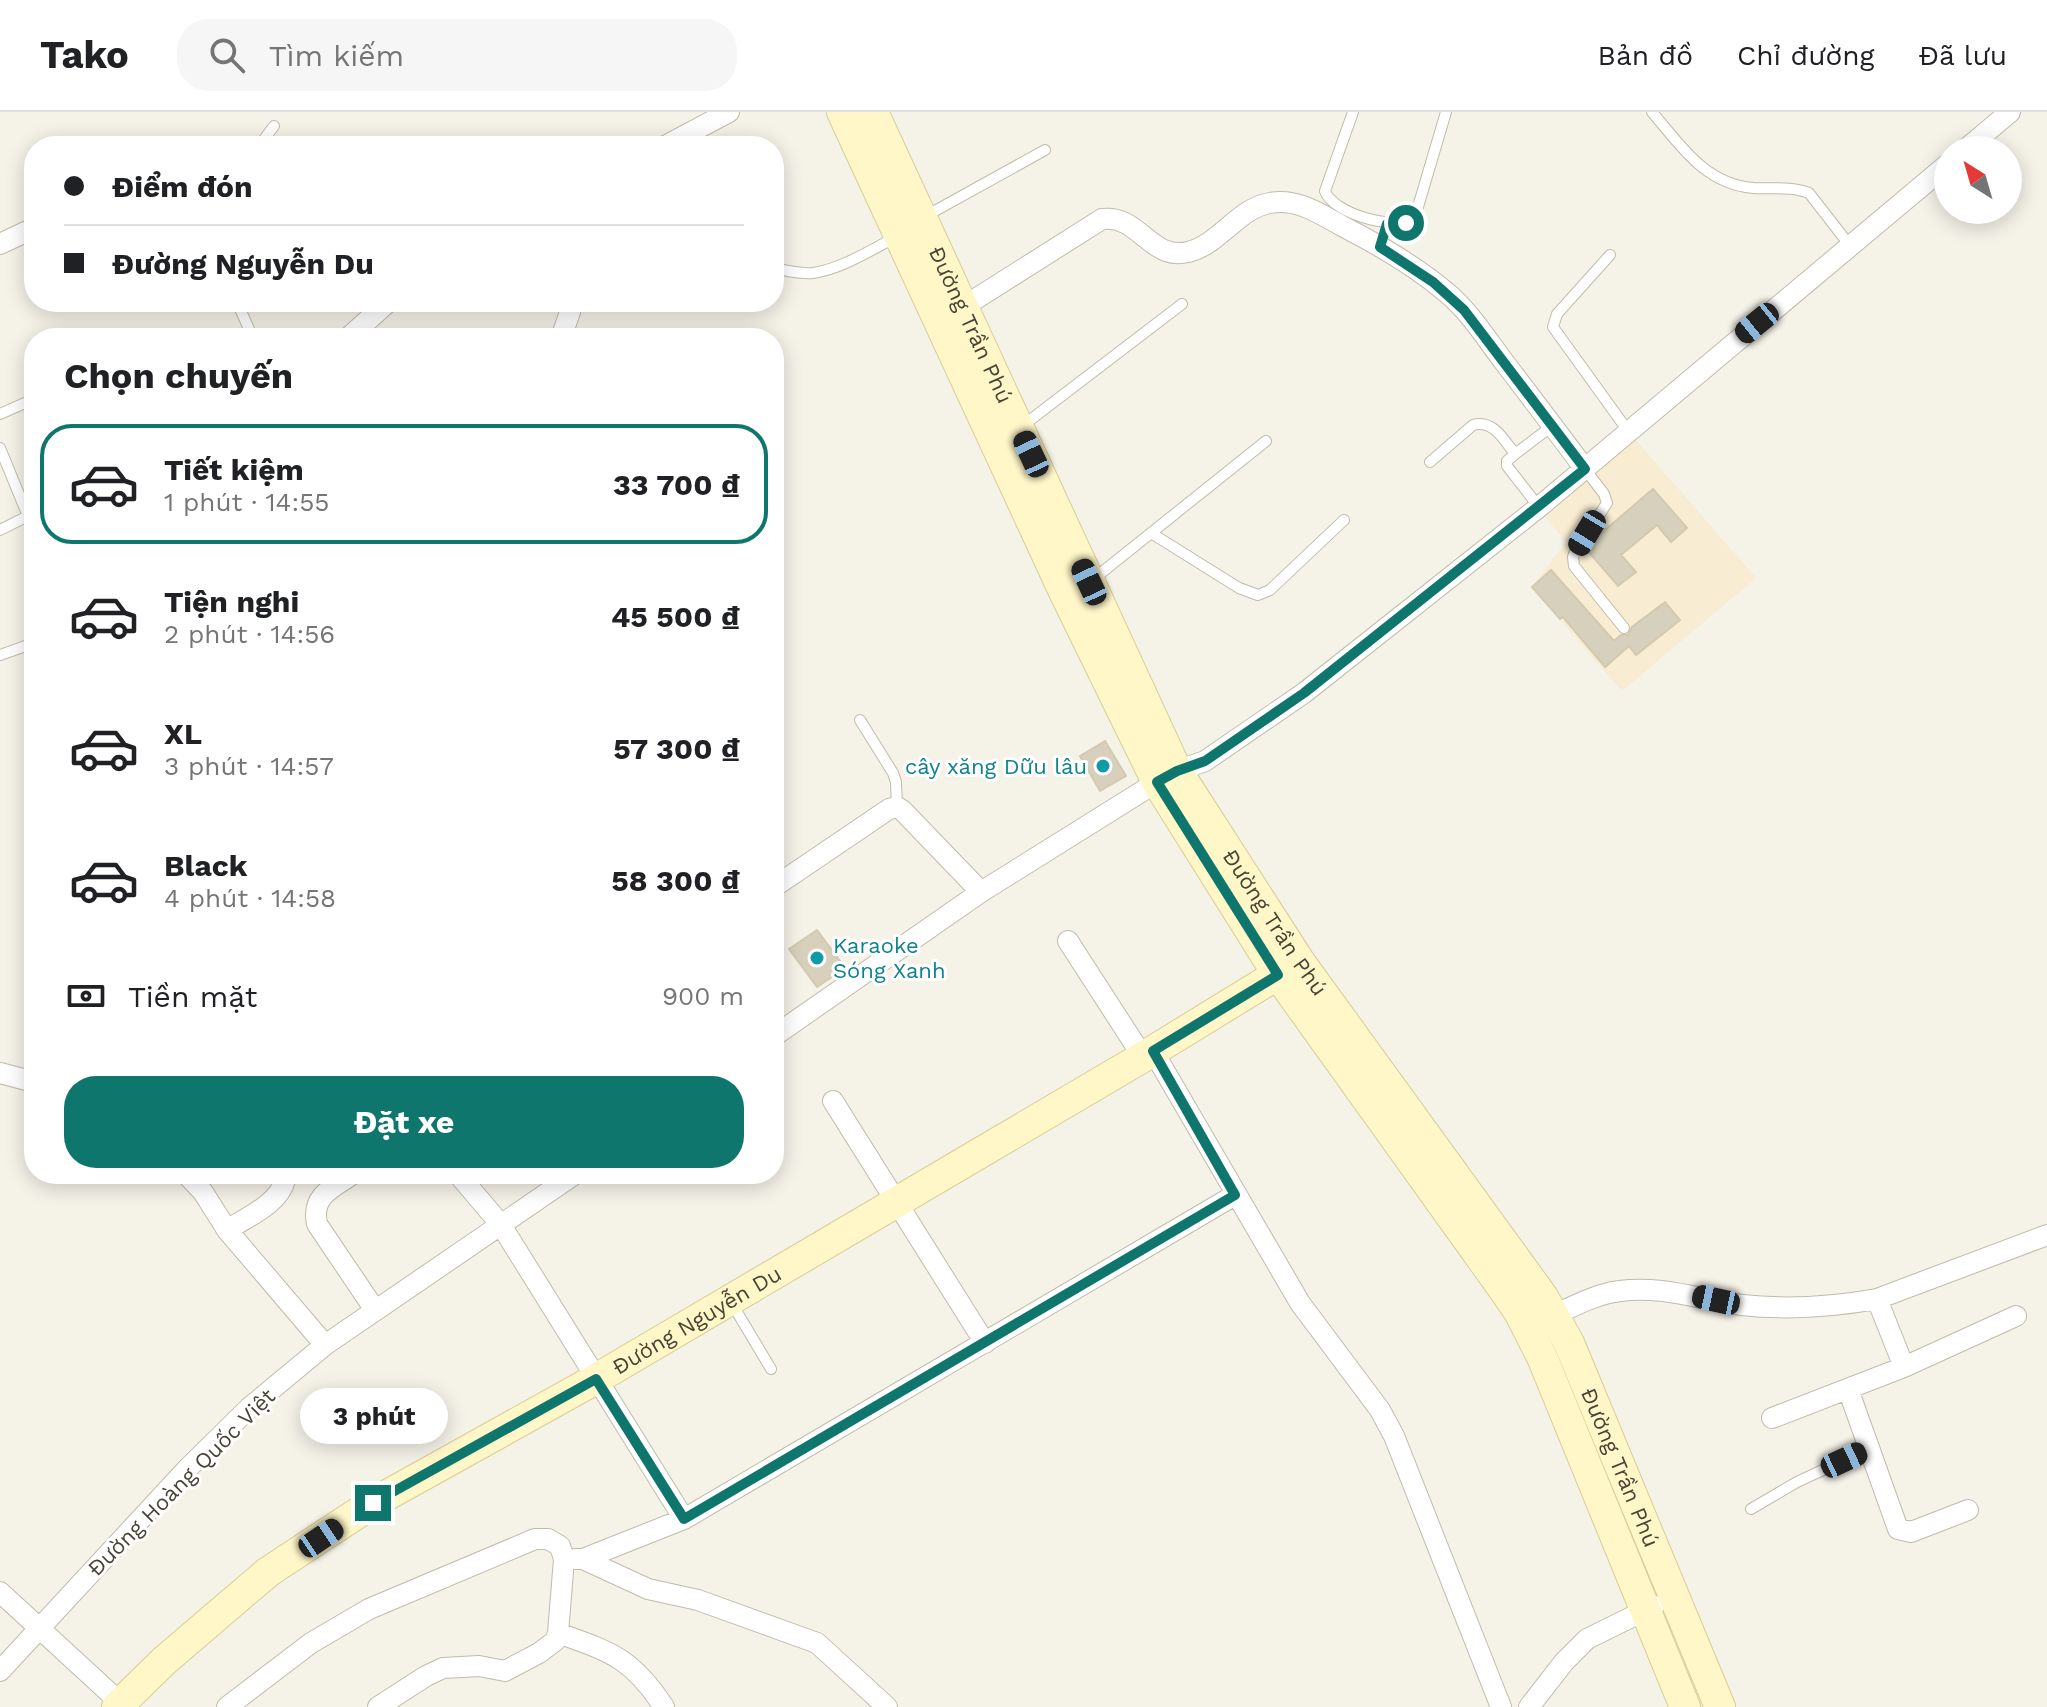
<!DOCTYPE html>
<html lang="vi">
<head>
<meta charset="utf-8">
<style>
	body { margin:0; font-family:"Work Sans",sans-serif; background:#f6f6f6; color:#202124; height:100vh; display:flex; flex-direction:column; font-size:30px; white-space:nowrap }
	* { box-sizing:border-box; margin:0 }
	p { font-size:26px; color:#757577 }
	.icon { flex:none; width:44px; height:44px; fill:none; stroke:currentColor; stroke-width:2; stroke-linecap:round; stroke-linejoin:round }
	.map { position:relative; flex:1; overflow:hidden }
	.details { position:absolute; left:24px; top:216px; width:760px; height:856px; display:flex; flex-direction:column; background:#fff; border-radius:32px; box-shadow:0 4px 20px #0003 }
	.details>* { flex:none }
	.top-card { position:absolute; left:24px; top:24px; width:760px; height:176px; border-radius:32px; box-shadow:0 4px 20px #0003; display:grid; align-content:center; height:176px; padding:0 40px; background:#fff }
	.needle { width:52px; rotate:323deg }
	.controls { position:absolute; left:1934px; top:24px; display:grid; gap:16px }
	.controls a { display:grid; place-items:center; width:88px; height:88px; border-radius:50%; background:#fff; box-shadow:0 4px 20px #0003; font-size:40px }
	.end { position:absolute; width:36px; height:36px; margin:-18px; border:10px solid #0f766e; background:#fff; box-shadow:0 0 0 4px #fff }
	.from { border-radius:50% }
	.bubble { position:absolute; height:56px; border-radius:28px; background:#fff; box-shadow:0 4px 20px #0003; font-size:26px; font-weight:700; line-height:56px; text-align:center }
	.car { position:absolute; width:24px; height:48px; margin:-24px -12px; border-radius:10px; box-shadow:0 0 6px 2px #0007; background:linear-gradient(#222 24%,#8ab4d8 0 40%,#222 0 76%,#8ab4d8 0 86%,#222 0) }
	.top-card b { display:flex; align-items:center; gap:28px; height:76px; font-size:30px }
	.top-card b+b { border-top:2px solid #e0e0e0 }
	.top-card i { width:20px; height:20px; background:#202124 }
	ul { padding:0; list-style:none }
	li { display:flex; align-items:center; gap:24px; height:120px; margin:0 16px 12px; padding:0 24px; border:4px solid transparent; border-radius:32px }
	li div { flex:1 }
	li b { display:block; font-size:30px }
	li em { font-style:normal; font-weight:700 }
	li.current { border-color:#0f766e }
	li>.icon { width:72px; height:72px; stroke-width:1.5 }
	h2 { padding:0 40px; font-size:36px; line-height:96px }
	.pay { display:flex; align-items:center; gap:20px; height:88px; padding:0 40px; font-size:30px }
	.pay p { margin-inline-start:auto }
	.primary-button { display:flex; gap:16px; margin-top:auto; padding:16px 40px }
	.primary-button a { flex:1; height:92px; border-radius:32px; background:#0f766e; color:#fff; font-size:32px; font-weight:700; line-height:92px; text-align:center }
	header { display:flex; align-items:center; gap:48px; box-sizing:border-box; height:112px; padding:0 40px; background:#fff; border-bottom:2px solid #e0e0e0 }
	header strong { font-size:38px }
	nav { display:flex; gap:44px; margin-inline-start:auto; font-size:28px }
	.search { width:560px; height:72px; background:#f6f6f6; display:flex; align-items:center; gap:20px; box-sizing:border-box; padding:0 28px; border-radius:32px; color:#757577; font-size:30px }
	.map>svg:first-child { display:block }
	.commercial { fill:#f8ecd2 }
	.building { fill:#d7d0bc; stroke:#d3c9af; stroke-width:2 }
	.lines { fill:none; stroke-linecap:round; stroke-linejoin:round }
	.lane-casing { stroke:#c1bbaa; stroke-width:12 }
	.street-casing { stroke:#c1bbaa; stroke-width:22 }
	.secondary-casing { stroke:#d8cd95; stroke-width:32 }
	.lane { stroke:#fff; stroke-width:10 }
	.street { stroke:#fff; stroke-width:20 }
	.secondary { stroke:#fff7c8; stroke-width:30 }
	.route { stroke:#0f766e; stroke-width:10 }
	.culture-dot { fill:#0f9aa8; stroke:#fff; stroke-width:3 }
	.labels { text-anchor:middle; stroke-width:6; stroke-linejoin:round; paint-order:stroke }
	.street-label { font-size:22px; fill:#494336; stroke:#fff }
	.culture-label { font-size:22px; fill:#0d838f; stroke:#fff; text-anchor:end }
</style>
</head>
<body>
<header>
<strong>Tako</strong>
<div class="search"><svg class="icon" aria-label="search" viewBox="0 0 24 24"><circle cx="10" cy="10" r="6"/><path d="M15 15l6 6"/></svg>Tìm kiếm</div>
<nav><a>Bản đồ</a><a>Chỉ đường</a><a>Đã lưu</a></nav>
</header>
<div class="map">
<svg width="2047" height="1595" viewBox="0 0 2047 1595">
	<rect width="100%" height="100%" fill="#f5f2e8"/>
	<!-- commercial -->
	<path class="commercial" d="M 1634,326 L 1756,466 L 1622,579 L 1532,475 L 1566,430 L 1543,402 Z"/>
	<!-- building -->
	<path class="building" d="M 1653,377 L 1687,416 L 1671,430 L 1657,413 L 1621,443 L 1636,460 L 1618,474 L 1586,437 L 1591,430 Z
		M 1551,458 L 1614,529 L 1621,523 L 1628,523 L 1632,515 L 1665,490 L 1680,508 L 1636,543 L 1629,534 L 1605,555 L 1563,505 L 1560,507 L 1532,475 Z
		M 1105,629 L 1126,664 L 1100,679 L 1080,644 Z
		M 817,818 L 845,856 L 817,875 L 789,837 Z"/>
	<g class="lines">
		<defs>
			<path id="lane" d="M 1353,0 L 1325,79 C 1333,102 1397,120 1415,105 L 1446,0
				M 1652,0 C 1681,34 1705,72 1753,76 C 1771,77 1792,74 1809,81 L 1851,135
				M 259,34 L 274,14
				M 924,105 L 1045,38
				M 1610,143 L 1557,202 L 1553,215 L 1628,319
				M 774,156 C 787,159 799,162 813,161 C 841,157 871,138 896,125
				M 237,190 L 253,226
				M 0,302 L 34,287
				M 1021,315 L 1182,192
				M 0,336 L 28,404 L 0,418
				M 1515,342 L 1507,349 L 1507,354 L 1539,395
				M 1430,350 L 1473,313 C 1493,307 1504,328 1515,342 L 1552,314
				M 1585,357 L 1604,382 L 1607,391 L 1575,440 L 1573,445 L 1574,454 L 1624,516
				M 1151,421 L 1239,476 L 1258,483 L 1270,478 L 1344,408
				M 1091,469 L 1266,329
				M 0,543 L 34,531
				M 860,608 L 893,661 L 896,670 L 897,695
				M 731,1190 L 771,1257
				M 1751,1397 L 1797,1370 L 1870,1336"/>
			<path id="street" d="M 665,34 L 729,0
				M 1965,38 L 2010,0
				M 0,132 L 34,116
				M 963,195 L 1102,107 C 1139,102 1150,149 1188,140 C 1219,133 1238,96 1270,91 C 1298,86 1320,102 1344,115 C 1379,133 1415,154 1446,180 C 1469,199 1486,226 1504,250 C 1531,285 1558,321 1585,357
				M 348,226 L 388,190
				M 561,226 L 570,200 L 569,190
				M 774,775 L 889,697 L 897,695 L 902,698 L 981,780
				M 1068,829 L 1143,945
				M 774,924 L 981,780 L 1157,670 L 1177,659 L 1205,649 L 1304,581 L 1539,395 L 1948,52
				M 1153,939 L 1300,1191 L 1380,1298 L 1394,1324 L 1501,1595
				M 0,961 L 34,970
				M 833,989 L 985,1231
				M 186,1062 L 203,1080 L 227,1118
				M 281,1062 L 285,1068 C 279,1092 247,1105 227,1118 L 325,1233
				M 353,1062 C 332,1076 311,1084 317,1112 L 375,1198
				M 458,1062 L 501,1113 L 684,1407
				M 1877,1187 L 1904,1255 L 2016,1204
				M 1545,1207 C 1569,1197 1594,1182 1620,1179 C 1661,1173 1701,1188 1742,1193 C 1787,1198 1832,1195 1877,1187 L 2047,1123
				M 1848,1277 L 1898,1417 L 1911,1420 L 1968,1398
				M 1772,1306 L 1904,1255
				M 575,1447 L 583,1447 L 648,1477 L 698,1488 L 817,1531 L 887,1595
				M 583,1447 L 684,1407 L 1235,1083
				M 0,1480 L 125,1595
				M 558,1521 C 611,1540 632,1546 664,1595
				M 0,1559 L 187,1357 L 249,1296 L 325,1233 L 575,1062
				M 227,1595 L 311,1531 L 369,1497 L 535,1427 L 548,1427 L 560,1434 L 564,1447 L 558,1521 L 555,1529 L 539,1541 L 505,1559 L 479,1554 L 443,1556 L 426,1564 L 378,1595
				M 1529,1595 L 1564,1550 L 1587,1527 L 1654,1494"/>
			<g id="secondary">
				<path d="M 842,0 L 1065,482 L 1157,670 L 1278,863 L 1504,1178 L 1519,1200 L 1542,1245 L 1685,1595"/>
				<path id="s1" d="M 873,0 L 1177,659 L 1300,850 L 1543,1185 L 1569,1231 L 1720,1595"/>
				<path id="s2" d="M 117,1595 L 164,1549 L 268,1460 L 373,1391 L 596,1267 L 1143,945 L 1293,853"/>
			</g>
		</defs>
		<!-- lane casing -->
		<use href="#lane" class="lane-casing"/>
		<!-- street casing -->
		<use href="#street" class="street-casing"/>
		<!-- secondary casing -->
		<use href="#secondary" class="secondary-casing"/>
		<!-- lane -->
		<use href="#lane" class="lane"/>
		<!-- street -->
		<use href="#street" class="street"/>
		<!-- secondary -->
		<use href="#secondary" class="secondary"/>
	</g>
	<g class="lines">
		<!-- route -->
		<path class="route" d="M 373,1391 L 596,1267 L 684,1407 L 1235,1083 L 1153,939 L 1278,863 L 1157,670 L 1177,659 L 1205,649 L 1304,581 L 1585,357 L 1464,198 L 1433,170 L 1380,135 L 1387,112 L 1406,111"/>
	</g>
	<!-- markers -->
	<g class="culture-dot">
		<circle cx="1103" cy="654" r="8"/>
		<circle cx="817" cy="846" r="8"/>
	</g>
	<g class="labels">
		<!-- street labels -->
		<g class="street-label">
			<text dy="8" stroke="none"><textPath href="#s1" startOffset="234">Đường Trần Phú</textPath></text>
			<text dy="8" stroke="none"><textPath href="#s1" startOffset="906">Đường Trần Phú</textPath></text>
			<text dy="8" stroke="none"><textPath href="#s2" startOffset="700">Đường Nguyễn Du</textPath></text>
			<text dy="8" stroke="none"><textPath href="#s1" startOffset="1554">Đường Trần Phú</textPath></text>
			<text transform="translate(181 1370) rotate(-45)" y="8">Đường Hoàng Quốc Việt</text>
		</g>
		<!-- culture labels -->
		<g class="culture-label">
			<text x="1087" y="662">cây xăng Dữu lâu</text>
			<text x="833" y="841" text-anchor="start">Karaoke<tspan x="833" dy="25">Sóng Xanh</tspan></text>
		</g>
	</g>
</svg>
<div class="controls">
<a><svg class="needle" viewBox="-14 -14 28 28"><path d="M0-13l5 13h-10z" fill="#e53935"/><path d="M0 13l5-13h-10z" fill="#757577"/></svg></a>
</div>
<i class="end from" style="left:1406px;top:111px"></i>
<i class="end" style="left:373px;top:1391px"></i>
<div class="bubble" style="left:300px;top:1276px;width:148px">3 phút</div>
<i class="car" style="left:1757px;top:211px;rotate:231deg"></i>
<i class="car" style="left:1031px;top:342px;rotate:335deg"></i>
<i class="car" style="left:1587px;top:421px;rotate:211deg"></i>
<i class="car" style="left:1089px;top:470px;rotate:335deg"></i>
<i class="car" style="left:1716px;top:1188px;rotate:282deg"></i>
<i class="car" style="left:1844px;top:1348px;rotate:65deg"></i>
<i class="car" style="left:321px;top:1426px;rotate:56deg"></i>
<div class="top-card">
<b><i class="from"></i>Điểm đón</b>
<b><i></i>Đường Nguyễn Du</b>
</div>
<section class="details">
<h2>Chọn chuyến</h2>
<ul>
<li class="current"><svg class="icon" aria-label="car" viewBox="0 0 24 24"><path d="M5 17H2v-5l4-1 3-4h7l3 4 3 1v5h-3M9 17h6M6 11h13"/><circle cx="7" cy="17" r="2"/><circle cx="17" cy="17" r="2"/></svg><div><b>Tiết kiệm</b><p>1 phút · 14:55</p></div><em>33 700 ₫</em></li>
<li><svg class="icon" aria-label="car" viewBox="0 0 24 24"><path d="M5 17H2v-5l4-1 3-4h7l3 4 3 1v5h-3M9 17h6M6 11h13"/><circle cx="7" cy="17" r="2"/><circle cx="17" cy="17" r="2"/></svg><div><b>Tiện nghi</b><p>2 phút · 14:56</p></div><em>45 500 ₫</em></li>
<li><svg class="icon" aria-label="car" viewBox="0 0 24 24"><path d="M5 17H2v-5l4-1 3-4h7l3 4 3 1v5h-3M9 17h6M6 11h13"/><circle cx="7" cy="17" r="2"/><circle cx="17" cy="17" r="2"/></svg><div><b>XL</b><p>3 phút · 14:57</p></div><em>57 300 ₫</em></li>
<li><svg class="icon" aria-label="car" viewBox="0 0 24 24"><path d="M5 17H2v-5l4-1 3-4h7l3 4 3 1v5h-3M9 17h6M6 11h13"/><circle cx="7" cy="17" r="2"/><circle cx="17" cy="17" r="2"/></svg><div><b>Black</b><p>4 phút · 14:58</p></div><em>58 300 ₫</em></li>
</ul>
<div class="pay"><svg class="icon" aria-label="cash" viewBox="0 0 24 24"><path d="M3 7h18v10H3z"/><circle cx="12" cy="12" r="2"/></svg>Tiền mặt<p>900 m</p></div>
<div class="primary-button"><a>Đặt xe</a></div>
</section>
</div>
</body>
</html>
